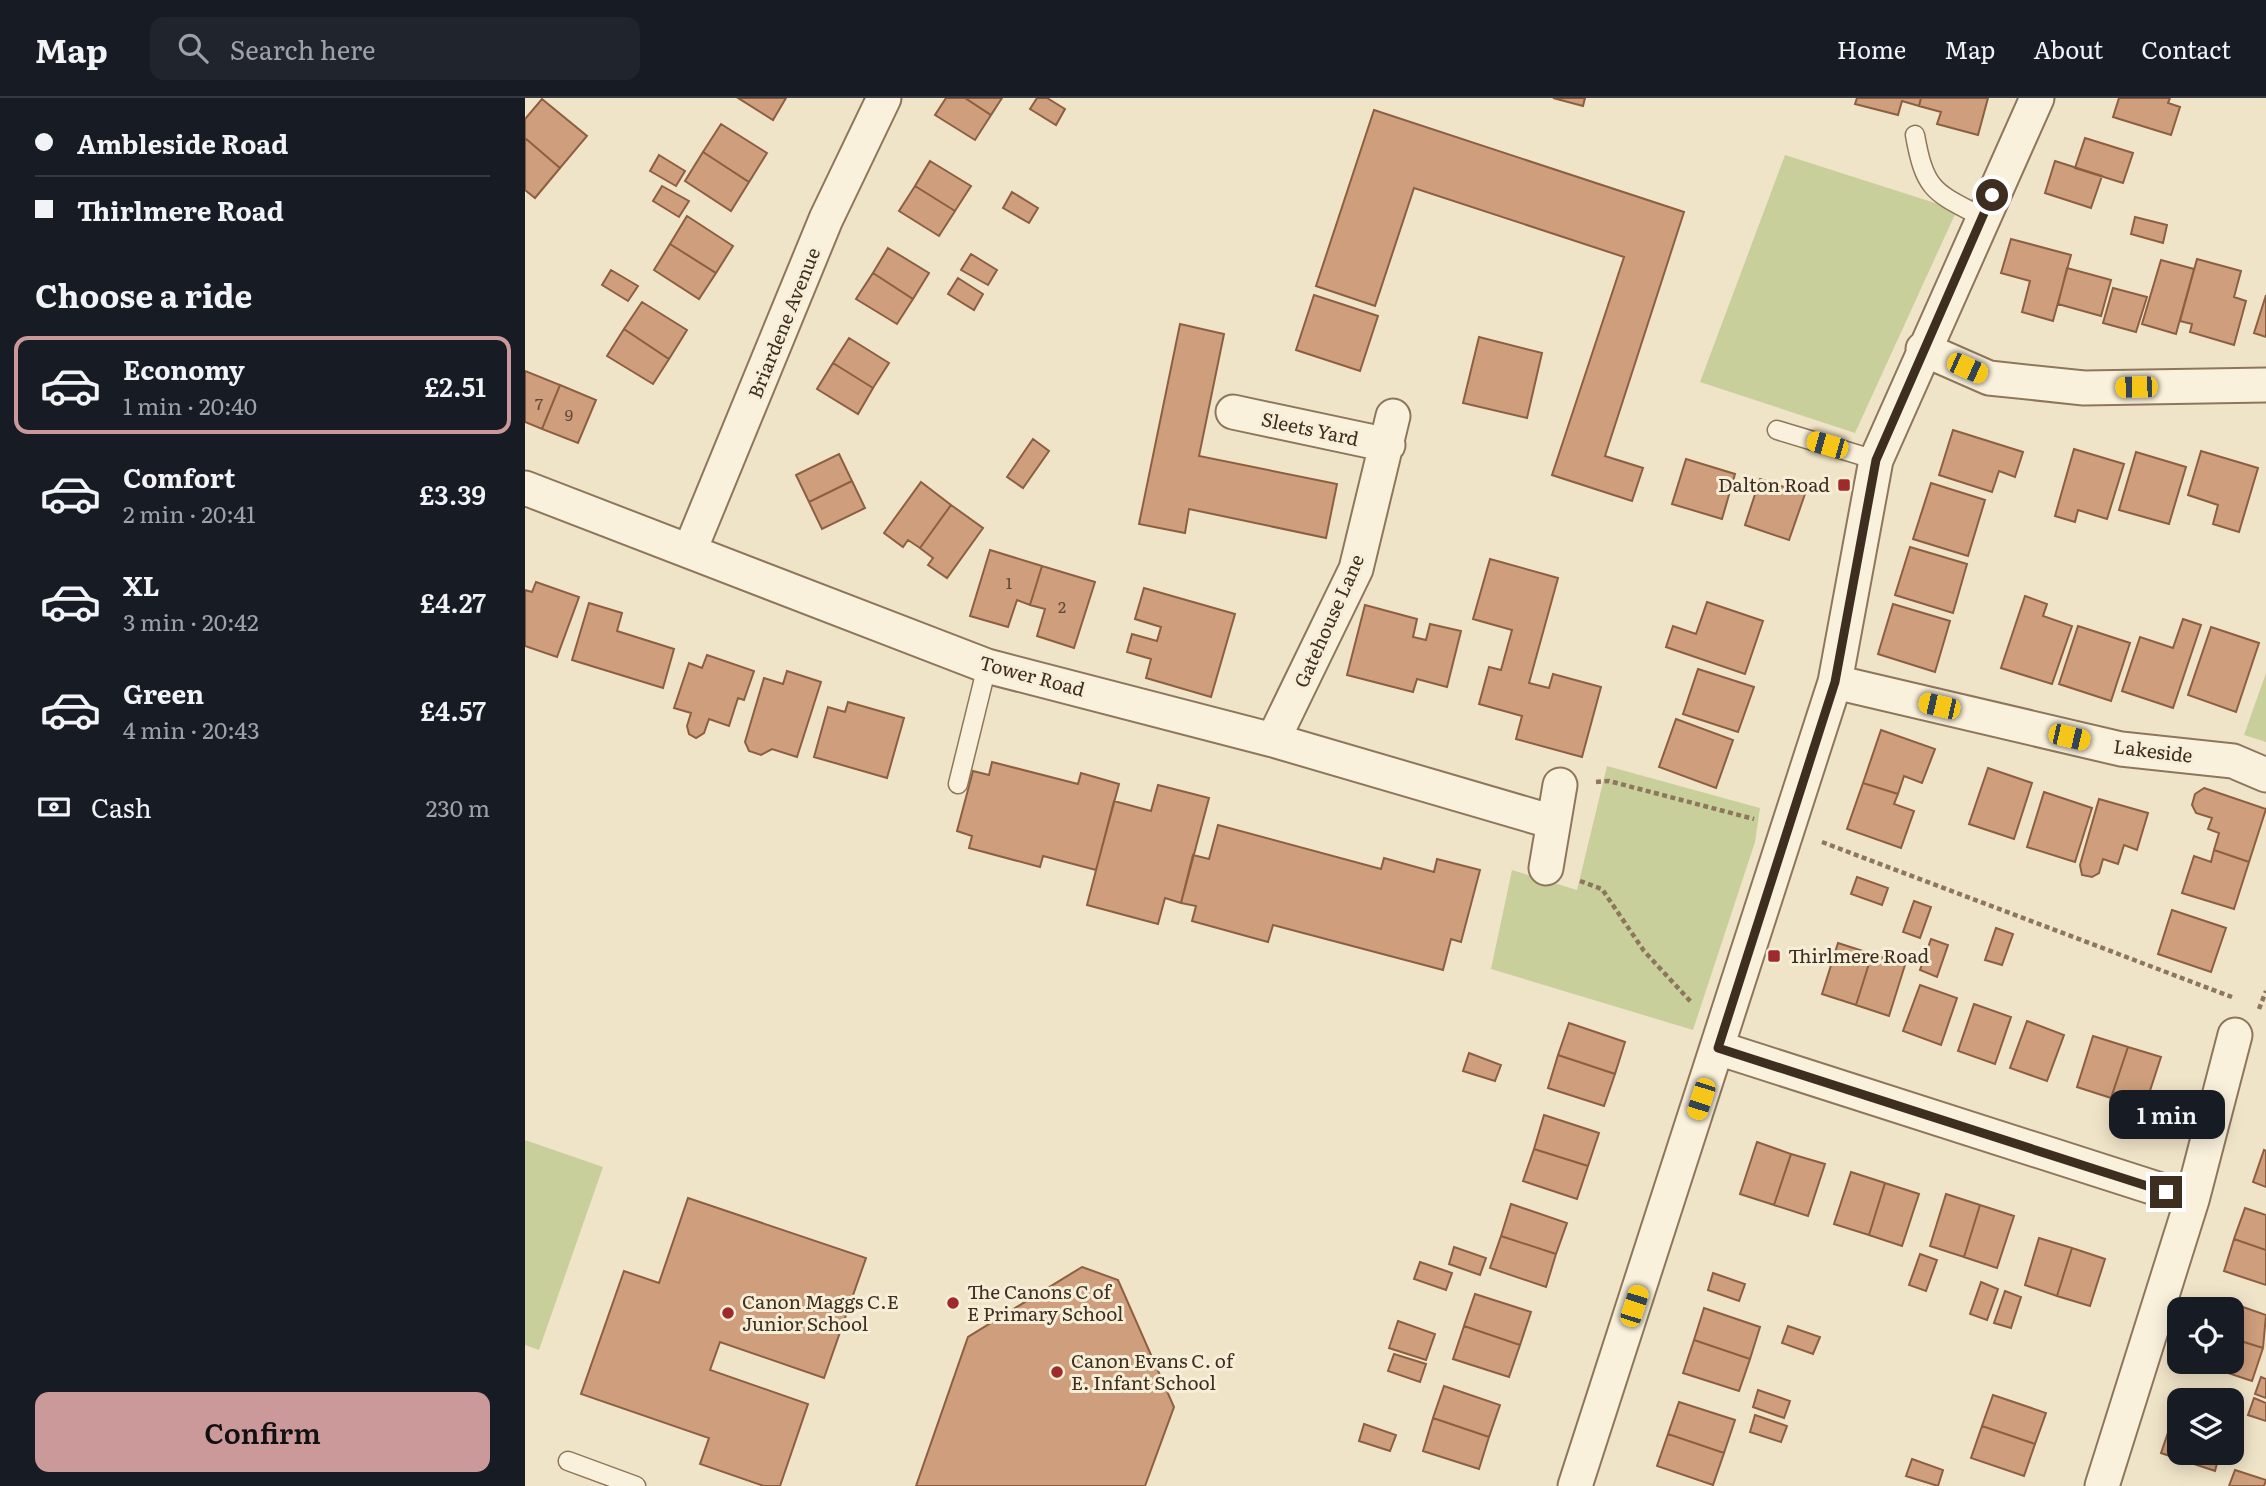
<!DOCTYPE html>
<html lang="en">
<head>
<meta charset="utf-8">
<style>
	body { margin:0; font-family:Literata,serif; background:#20242c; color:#f1f3f6; height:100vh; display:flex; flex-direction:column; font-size:26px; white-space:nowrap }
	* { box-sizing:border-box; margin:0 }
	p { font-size:23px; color:#9ea1a6 }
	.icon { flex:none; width:38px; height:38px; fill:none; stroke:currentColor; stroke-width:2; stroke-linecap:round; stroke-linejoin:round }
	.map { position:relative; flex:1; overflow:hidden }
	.sheet { display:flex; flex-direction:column; background:#171b24; width:525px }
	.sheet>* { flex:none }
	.guide { display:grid; align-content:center; height:154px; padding:0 35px; background:#171b24 }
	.buttons { position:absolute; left:1642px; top:1199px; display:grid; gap:14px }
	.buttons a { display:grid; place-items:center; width:77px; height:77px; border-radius:14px; background:#171b24; box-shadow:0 4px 18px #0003; font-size:35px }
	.end { position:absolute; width:32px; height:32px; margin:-16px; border:9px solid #3d2e20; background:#fff; box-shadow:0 0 0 4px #fff }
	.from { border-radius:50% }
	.bubble { position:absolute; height:49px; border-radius:14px; background:#171b24; box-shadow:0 4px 18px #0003; font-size:23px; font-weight:600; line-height:49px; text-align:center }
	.car { position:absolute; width:21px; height:42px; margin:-21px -10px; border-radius:9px; box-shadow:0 0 5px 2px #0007; background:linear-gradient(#f5c518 24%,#345 0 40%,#f5c518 0 76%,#345 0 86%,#f5c518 0) }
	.guide b { display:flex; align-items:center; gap:24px; height:66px; font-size:26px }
	.guide b+b { border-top:2px solid #363941 }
	.guide i { width:18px; height:18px; background:#f1f3f6 }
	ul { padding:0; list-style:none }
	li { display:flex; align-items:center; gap:21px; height:98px; margin:0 14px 10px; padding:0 21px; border:4px solid transparent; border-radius:14px }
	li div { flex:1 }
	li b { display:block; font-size:26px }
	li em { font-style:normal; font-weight:600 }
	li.active { border-color:#cc999b }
	li>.icon { width:63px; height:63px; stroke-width:1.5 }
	h2 { padding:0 35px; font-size:32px; line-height:84px }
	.pay { display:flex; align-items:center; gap:18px; height:77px; padding:0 35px; font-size:26px }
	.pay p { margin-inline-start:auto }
	.cta { display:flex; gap:14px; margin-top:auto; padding:14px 35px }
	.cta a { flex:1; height:80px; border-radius:14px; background:#cc999b; color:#111; font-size:28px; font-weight:600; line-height:80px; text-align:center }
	header { display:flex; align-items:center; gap:42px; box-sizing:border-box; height:98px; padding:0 35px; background:#171b24; border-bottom:2px solid #363941 }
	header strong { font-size:33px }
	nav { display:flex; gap:38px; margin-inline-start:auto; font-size:24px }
	.search { width:490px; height:63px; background:#20242c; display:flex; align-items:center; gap:18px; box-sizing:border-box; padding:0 24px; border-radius:14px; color:#9ea1a6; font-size:26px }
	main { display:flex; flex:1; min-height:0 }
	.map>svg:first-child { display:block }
	.green { fill:#c9cf9b }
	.building { fill:#cf9f7d; stroke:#8d5f41; stroke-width:2 }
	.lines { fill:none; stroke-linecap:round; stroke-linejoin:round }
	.service-casing { stroke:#8d765c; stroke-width:21 }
	.minor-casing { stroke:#8d765c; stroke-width:37 }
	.path { stroke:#8d765c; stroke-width:4.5; stroke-dasharray:5 3.5; stroke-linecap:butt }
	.service { stroke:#faf1dc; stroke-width:18 }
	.minor { stroke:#faf1dc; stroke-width:33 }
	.route { stroke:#3d2e20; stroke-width:9 }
	.poi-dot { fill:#9e2a2b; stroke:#f7eed8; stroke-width:2.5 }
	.labels { text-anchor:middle; stroke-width:6; stroke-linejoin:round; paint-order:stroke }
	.number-label { font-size:16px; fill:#624a37 }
	.street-label { font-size:19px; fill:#3d2e20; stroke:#f7eed8 }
	.poi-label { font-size:19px; fill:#3d2e20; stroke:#f7eed8; text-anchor:start }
</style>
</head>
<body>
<header>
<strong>Map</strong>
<div class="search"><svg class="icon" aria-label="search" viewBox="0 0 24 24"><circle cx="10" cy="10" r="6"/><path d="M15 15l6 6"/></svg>Search here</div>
<nav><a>Home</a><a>Map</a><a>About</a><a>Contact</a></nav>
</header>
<main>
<section class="sheet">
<div class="guide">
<b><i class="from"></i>Ambleside Road</b>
<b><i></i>Thirlmere Road</b>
</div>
<h2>Choose a ride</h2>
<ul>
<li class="active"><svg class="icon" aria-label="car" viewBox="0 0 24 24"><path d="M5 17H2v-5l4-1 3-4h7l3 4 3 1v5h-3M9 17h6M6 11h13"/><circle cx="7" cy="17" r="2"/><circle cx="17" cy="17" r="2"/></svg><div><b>Economy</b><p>1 min · 20:40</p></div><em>£2.51</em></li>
<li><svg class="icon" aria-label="car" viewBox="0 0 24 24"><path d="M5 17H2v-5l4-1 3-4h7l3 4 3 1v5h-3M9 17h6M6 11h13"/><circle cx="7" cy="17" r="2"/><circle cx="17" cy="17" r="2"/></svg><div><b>Comfort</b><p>2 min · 20:41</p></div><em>£3.39</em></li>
<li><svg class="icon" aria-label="car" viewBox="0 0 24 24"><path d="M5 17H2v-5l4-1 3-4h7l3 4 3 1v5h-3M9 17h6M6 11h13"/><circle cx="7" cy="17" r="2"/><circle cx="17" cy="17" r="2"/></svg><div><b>XL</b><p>3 min · 20:42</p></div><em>£4.27</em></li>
<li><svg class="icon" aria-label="car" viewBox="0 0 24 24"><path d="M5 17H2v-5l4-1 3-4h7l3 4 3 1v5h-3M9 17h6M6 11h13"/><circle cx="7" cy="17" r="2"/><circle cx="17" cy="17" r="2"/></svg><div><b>Green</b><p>4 min · 20:43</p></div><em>£4.57</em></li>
</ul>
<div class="pay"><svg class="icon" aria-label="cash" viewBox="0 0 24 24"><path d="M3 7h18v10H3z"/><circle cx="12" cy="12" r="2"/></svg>Cash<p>230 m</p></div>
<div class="cta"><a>Confirm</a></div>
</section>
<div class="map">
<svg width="1741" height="1388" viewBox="0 0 1741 1388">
	<rect width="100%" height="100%" fill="#f0e4c8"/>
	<!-- green -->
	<path class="green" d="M 1260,57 L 1432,112 L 1330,335 L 1175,284 Z
		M 1741,575 L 1741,644 L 1719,637 Z
		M 1082,668 L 1235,710 L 1230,744 L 1168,932 L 966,871 L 987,772 L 1052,792 Z
		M 0,1042 L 78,1069 L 14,1252 L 0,1247 Z"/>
	<!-- building -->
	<path class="building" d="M 213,0 L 261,0 L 248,22 Z
		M 421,0 L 440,0 L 466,17 L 450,42 L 410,17 Z
		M 440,0 L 477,0 L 466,17 Z
		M 512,0 L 522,0 L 540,11 L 531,27 L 505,11 Z
		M 1028,0 L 1060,0 L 1058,8 Z
		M 1332,0 L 1396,0 L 1394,8 L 1377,3 L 1373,17 L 1330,6 Z
		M 1396,0 L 1463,0 L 1453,37 L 1412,26 L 1416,14 L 1394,8 Z
		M 1594,0 L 1645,0 L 1643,5 L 1655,9 L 1646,37 L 1588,19 Z
		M 17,1 L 62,38 L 35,70 L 0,40 L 0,21 Z
		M 849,12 L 1159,114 L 1080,358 L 1118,370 L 1107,403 L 1027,377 L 1099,159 L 889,90 L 850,208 L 791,188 Z
		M 196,26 L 242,55 L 224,84 L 178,54 Z
		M 0,40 L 35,70 L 10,100 L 0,92 Z
		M 1560,40 L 1608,55 L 1598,85 L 1550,70 Z
		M 178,54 L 224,84 L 206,113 L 160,83 Z
		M 134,57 L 160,73 L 151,88 L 125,73 Z
		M 405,63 L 446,88 L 430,113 L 390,88 Z
		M 1530,63 L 1577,78 L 1566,110 L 1520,95 Z
		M 137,88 L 164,103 L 154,119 L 128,103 Z
		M 390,88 L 430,113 L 414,138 L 374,113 Z
		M 487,94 L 513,110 L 504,125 L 478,110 Z
		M 162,118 L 208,148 L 191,175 L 145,146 Z
		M 1610,119 L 1642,127 L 1638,145 L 1606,136 Z
		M 1486,141 L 1546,157 L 1528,223 L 1497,214 L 1505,183 L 1476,175 Z
		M 145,146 L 191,175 L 174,201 L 129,172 Z
		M 363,150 L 404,175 L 388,201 L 348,175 Z
		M 446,156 L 472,172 L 463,187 L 436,172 Z
		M 1672,161 L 1716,173 L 1709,199 L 1721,203 L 1709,247 L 1665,234 L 1667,226 L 1655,223 Z
		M 1636,162 L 1669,171 L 1651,236 L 1617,226 Z
		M 1542,170 L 1586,182 L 1576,218 L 1533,206 Z
		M 86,172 L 113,188 L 103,203 L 77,187 Z
		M 348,175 L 388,201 L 372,226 L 331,201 Z
		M 433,180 L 458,196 L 449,212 L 423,196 Z
		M 1588,190 L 1622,199 L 1611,234 L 1578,225 Z
		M 789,197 L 853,218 L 835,273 L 771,252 Z
		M 1741,197 L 1741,239 L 1729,235 Z
		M 117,204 L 162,232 L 144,261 L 99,231 Z
		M 655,226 L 699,236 L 674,358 L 812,386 L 801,440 L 664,411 L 660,435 L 614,426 Z
		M 99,231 L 144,261 L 128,286 L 82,258 Z
		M 954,239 L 1017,255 L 1002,320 L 938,305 Z
		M 324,240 L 364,265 L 348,290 L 308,265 Z
		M 308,265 L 348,290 L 333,316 L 292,291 Z
		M 0,273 L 35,287 L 17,331 L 0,324 Z
		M 35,287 L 71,302 L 53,345 L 17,331 Z
		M 1428,332 L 1498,354 L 1490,379 L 1474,373 L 1467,394 L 1414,377 Z
		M 508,341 L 524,353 L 498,390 L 482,379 Z
		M 1549,351 L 1599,366 L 1582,421 L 1553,412 L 1550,424 L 1530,418 Z
		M 1676,353 L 1733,370 L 1714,434 L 1688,426 L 1693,407 L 1663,397 Z
		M 1611,354 L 1661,369 L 1644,426 L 1594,412 Z
		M 314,356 L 327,383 L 284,404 L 271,377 Z
		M 1161,361 L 1210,376 L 1197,421 L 1147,406 Z
		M 1235,381 L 1280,396 L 1264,442 L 1220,427 Z
		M 327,383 L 340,410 L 297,431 L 284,404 Z
		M 396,384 L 426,407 L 395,450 L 383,442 L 378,449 L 359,435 Z
		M 1406,385 L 1460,402 L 1443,458 L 1388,441 Z
		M 426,407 L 458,430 L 422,480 L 403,467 L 408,460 L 395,450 Z
		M 1385,449 L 1442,466 L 1428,515 L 1370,497 Z
		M 465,452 L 517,468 L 505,507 L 492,502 L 483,529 L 445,518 Z
		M 965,461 L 1033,480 L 1004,585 L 1024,590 L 1028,576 L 1076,589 L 1057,659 L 991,641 L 997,618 L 954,606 L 964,569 L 976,572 L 987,532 L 948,521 Z
		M 517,468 L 570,484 L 549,550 L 512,538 L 520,511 L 505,507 Z
		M 11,484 L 54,499 L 32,559 L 0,548 L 0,492 L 7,494 Z
		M 619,490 L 710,516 L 686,599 L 621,580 L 626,561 L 602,554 L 607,536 L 632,543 L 636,529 L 610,521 Z
		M 1500,498 L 1522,506 L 1518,518 L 1547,528 L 1527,586 L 1476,570 Z
		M 1182,504 L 1238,523 L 1220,576 L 1141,549 L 1148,528 L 1171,536 Z
		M 64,505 L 97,515 L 92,533 L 149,551 L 138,590 L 47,562 Z
		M 1368,506 L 1425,523 L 1410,574 L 1353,556 Z
		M 840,507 L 892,521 L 888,539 L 901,542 L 905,526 L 936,533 L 922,589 L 892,581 L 888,594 L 822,577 Z
		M 1658,521 L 1676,527 L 1648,610 L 1597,593 L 1615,539 L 1648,550 Z
		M 1553,528 L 1605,545 L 1586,603 L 1534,586 Z
		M 1686,529 L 1734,545 L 1711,614 L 1663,597 Z
		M 182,557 L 229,573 L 219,602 L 213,600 L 204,628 L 184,621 L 179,635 L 171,640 L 164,636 L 162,628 L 166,615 L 149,610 L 164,565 L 177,570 Z
		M 1173,571 L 1229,589 L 1213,634 L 1158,616 Z
		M 262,573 L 296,584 L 272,659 L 247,651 L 236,657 L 224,653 L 220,644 L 239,580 L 258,586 Z
		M 323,604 L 379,620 L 362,680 L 289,659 L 303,609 L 320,614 Z
		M 1151,621 L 1208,642 L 1191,690 L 1134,669 Z
		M 1356,632 L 1410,651 L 1397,685 L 1379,678 L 1373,696 L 1338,685 Z
		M 467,664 L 553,686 L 556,675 L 594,686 L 571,772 L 518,758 L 515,769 L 444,750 L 447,738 L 432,733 L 448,673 L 464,677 Z
		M 1463,670 L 1507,685 L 1489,741 L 1444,726 Z
		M 1338,685 L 1373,696 L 1369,706 L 1389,713 L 1376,750 L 1322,731 Z
		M 633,687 L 684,700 L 656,805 L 640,800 L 633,826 L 562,807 L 589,703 L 626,713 Z
		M 1679,690 L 1741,711 L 1724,764 L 1689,752 L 1694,735 L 1683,731 L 1687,720 L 1671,715 L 1667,707 L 1670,696 Z
		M 1519,694 L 1567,710 L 1550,764 L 1502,749 Z
		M 1574,701 L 1623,715 L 1612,752 L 1599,747 L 1593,766 L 1578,761 L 1574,775 L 1567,779 L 1557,777 L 1555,767 Z
		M 693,727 L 856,771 L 859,760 L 909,774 L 912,761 L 955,772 L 936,844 L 926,841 L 918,872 L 748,827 L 743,844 L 667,823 L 671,808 L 656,805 L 668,757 L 684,761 Z
		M 1689,752 L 1724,764 L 1709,811 L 1657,795 L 1669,758 L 1686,764 Z
		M 1332,779 L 1363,790 L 1357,807 L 1326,796 Z
		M 1389,803 L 1406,809 L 1395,840 L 1378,834 Z
		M 1647,812 L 1701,830 L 1686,874 L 1633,856 Z
		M 1471,830 L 1488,836 L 1477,867 L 1460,862 Z
		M 1406,841 L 1423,847 L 1412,879 L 1395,872 Z
		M 1313,845 L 1347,856 L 1331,907 L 1297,896 Z
		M 1347,856 L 1380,867 L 1364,918 L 1331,907 Z
		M 1395,887 L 1432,900 L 1416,947 L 1378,933 Z
		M 1449,906 L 1486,919 L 1470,966 L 1433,953 Z
		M 1502,923 L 1539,937 L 1522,983 L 1485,970 Z
		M 1044,925 L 1100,944 L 1090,976 L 1033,957 Z
		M 1568,938 L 1603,949 L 1586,1000 L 1552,989 Z
		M 1603,949 L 1636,959 L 1619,1011 L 1586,1000 Z
		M 944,955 L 976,967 L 970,983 L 938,973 Z
		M 1033,957 L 1090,976 L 1079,1008 L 1023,990 Z
		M 1019,1017 L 1074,1035 L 1063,1068 L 1009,1051 Z
		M 1232,1044 L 1266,1056 L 1249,1107 L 1215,1096 Z
		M 1009,1051 L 1063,1068 L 1052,1101 L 998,1083 Z
		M 1739,1052 L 1741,1053 L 1741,1089 L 1728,1084 Z
		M 1266,1056 L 1300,1066 L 1283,1118 L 1249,1107 Z
		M 1326,1074 L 1360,1085 L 1344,1137 L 1309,1126 Z
		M 1360,1085 L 1394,1096 L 1377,1148 L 1344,1137 Z
		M 1421,1096 L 1455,1107 L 1439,1159 L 1405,1148 Z
		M 163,1100 L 341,1160 L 299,1280 L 195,1244 L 185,1272 L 283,1306 L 255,1388 L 239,1388 L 175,1366 L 184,1340 L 56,1296 L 99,1173 L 134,1185 Z
		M 986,1106 L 1042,1125 L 1031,1156 L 976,1138 Z
		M 1455,1107 L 1489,1118 L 1472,1170 L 1439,1159 Z
		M 1720,1110 L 1741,1117 L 1741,1152 L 1709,1141 Z
		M 976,1138 L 1031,1156 L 1021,1189 L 965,1170 Z
		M 1514,1140 L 1547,1150 L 1532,1198 L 1500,1187 Z
		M 1709,1141 L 1741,1152 L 1741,1187 L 1699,1173 Z
		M 929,1149 L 961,1160 L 955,1177 L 924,1166 Z
		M 1547,1150 L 1580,1161 L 1565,1208 L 1532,1198 Z
		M 1395,1156 L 1412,1162 L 1401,1193 L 1384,1187 Z
		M 895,1164 L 927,1175 L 921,1192 L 889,1181 Z
		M 557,1169 L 593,1182 L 649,1309 L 620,1388 L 391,1388 L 443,1239 Z
		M 1188,1175 L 1220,1186 L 1214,1203 L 1183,1192 Z
		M 1456,1184 L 1473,1191 L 1462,1222 L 1445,1216 Z
		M 1480,1193 L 1496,1199 L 1486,1230 L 1469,1225 Z
		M 950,1196 L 1006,1214 L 995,1247 L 939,1228 Z
		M 1695,1201 L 1741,1217 L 1738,1250 L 1706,1240 L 1706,1211 L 1692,1211 Z
		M 1179,1210 L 1235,1229 L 1225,1261 L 1169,1242 Z
		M 873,1223 L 910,1236 L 901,1262 L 864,1250 Z
		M 939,1228 L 995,1247 L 984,1279 L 928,1261 Z
		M 1263,1228 L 1295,1239 L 1288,1256 L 1257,1245 Z
		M 1706,1240 L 1738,1250 L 1727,1283 L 1673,1265 L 1706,1264 Z
		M 1169,1242 L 1225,1261 L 1214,1293 L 1158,1275 Z
		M 869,1256 L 901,1266 L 895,1284 L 863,1273 Z
		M 1736,1279 L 1741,1281 L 1741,1300 L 1730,1296 Z
		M 919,1288 L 975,1307 L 964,1339 L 908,1320 Z
		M 1233,1292 L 1265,1303 L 1259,1320 L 1228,1309 Z
		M 1657,1292 L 1687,1302 L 1654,1302 Z
		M 1468,1297 L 1521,1315 L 1510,1346 L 1457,1328 Z
		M 1729,1300 L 1741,1305 L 1741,1323 L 1723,1317 Z
		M 1654,1303 L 1654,1325 L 1647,1323 Z
		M 1154,1304 L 1210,1322 L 1199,1355 L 1143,1336 Z
		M 1230,1317 L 1262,1328 L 1256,1344 L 1225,1334 Z
		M 908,1320 L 964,1339 L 954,1371 L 898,1353 Z
		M 1647,1323 L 1654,1325 L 1654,1354 L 1695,1354 L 1690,1373 L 1636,1355 Z
		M 839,1326 L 871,1337 L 865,1353 L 834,1343 Z
		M 1457,1328 L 1510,1346 L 1499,1378 L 1446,1360 Z
		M 1143,1336 L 1199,1355 L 1188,1387 L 1132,1368 Z
		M 1387,1361 L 1418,1372 L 1413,1388 L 1381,1378 Z
		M 1710,1372 L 1741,1382 L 1739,1388 L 1704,1388 Z"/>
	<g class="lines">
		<defs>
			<path id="service" d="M 1390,37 C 1400,93 1409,94 1457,119
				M 1252,332 L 1351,362
				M 433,686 L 462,568
				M 43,1363 L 111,1388"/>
			<path id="minor" d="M 1398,251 L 1464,280 L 1559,290 L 1741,287
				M 708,314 L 863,347
				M 0,390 L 462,568 L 748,642 L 1028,724
				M 165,452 L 301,121 L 359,0
				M 1310,584 L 1596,651 L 1708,663 L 1741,677
				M 748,642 L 831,471 L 868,318
				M 1021,770 L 1035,687
				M 1193,950 L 1667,1102
				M 1050,1388 L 1310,584 L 1351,362 L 1512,0
				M 1577,1388 L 1667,1102 L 1710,937"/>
		</defs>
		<!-- service casing -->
		<use href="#service" class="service-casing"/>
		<!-- minor casing -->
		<use href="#minor" class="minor-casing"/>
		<!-- path -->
		<path class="path" d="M 1071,684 L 1084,683 L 1229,721
			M 1297,744 L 1707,899
			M 1055,783 L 1077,791 L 1119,853 L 1167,905
			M 1734,911 L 1741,893"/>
		<!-- service -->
		<use href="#service" class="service"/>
		<!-- minor -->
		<use href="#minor" class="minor"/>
	</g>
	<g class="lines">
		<!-- route -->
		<path class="route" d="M 1467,97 L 1351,362 L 1310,584 L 1193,950 L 1641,1094"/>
	</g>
	<!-- markers -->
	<g class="poi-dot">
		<rect x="1312" y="380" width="14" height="14" rx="3.5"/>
		<rect x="1242" y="851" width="14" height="14" rx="3.5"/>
		<circle cx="428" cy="1205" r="7"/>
		<circle cx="203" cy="1215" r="7"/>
		<circle cx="532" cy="1274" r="7"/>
	</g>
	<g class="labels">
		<!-- number labels -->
		<g class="number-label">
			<text x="14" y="312">7</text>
			<text x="44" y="323">9</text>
			<text x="484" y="491">1</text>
			<text x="537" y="515">2</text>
		</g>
		<!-- street labels -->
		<g class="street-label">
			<text transform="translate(259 225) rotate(-68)" y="7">Briardene Avenue</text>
			<text transform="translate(785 331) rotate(12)" y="7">Sleets Yard</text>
			<text transform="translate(804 523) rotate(-66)" y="7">Gatehouse Lane</text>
			<text transform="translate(507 578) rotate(15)" y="7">Tower Road</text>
			<text transform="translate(1628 653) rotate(7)" y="7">Lakeside</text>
		</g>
		<!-- poi labels -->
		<g class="poi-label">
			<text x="1305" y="394" text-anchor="end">Dalton Road</text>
			<text x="1263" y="865">Thirlmere Road</text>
			<text x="442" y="1201">The Canons C of<tspan x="442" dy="22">E Primary School</tspan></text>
			<text x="217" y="1211">Canon Maggs C.E<tspan x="217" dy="22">Junior School</tspan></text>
			<text x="546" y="1270">Canon Evans C. of<tspan x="546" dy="22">E. Infant School</tspan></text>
		</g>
	</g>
</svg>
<div class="buttons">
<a><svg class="icon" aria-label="locate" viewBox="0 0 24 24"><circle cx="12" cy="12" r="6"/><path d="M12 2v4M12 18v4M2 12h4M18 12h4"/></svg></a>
<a><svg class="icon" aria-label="layers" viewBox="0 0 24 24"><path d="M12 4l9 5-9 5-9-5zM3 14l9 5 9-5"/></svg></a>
</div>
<i class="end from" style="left:1467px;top:97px"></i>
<i class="end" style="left:1641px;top:1094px"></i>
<div class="bubble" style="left:1584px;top:992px;width:116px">1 min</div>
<i class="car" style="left:1442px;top:270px;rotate:114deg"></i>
<i class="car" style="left:1611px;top:289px;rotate:269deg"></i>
<i class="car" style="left:1302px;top:347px;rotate:286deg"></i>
<i class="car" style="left:1414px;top:608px;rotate:283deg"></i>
<i class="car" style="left:1544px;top:639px;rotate:103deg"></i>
<i class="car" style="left:1176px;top:1001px;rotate:198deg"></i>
<i class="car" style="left:1109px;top:1208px;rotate:18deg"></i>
</div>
</main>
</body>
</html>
